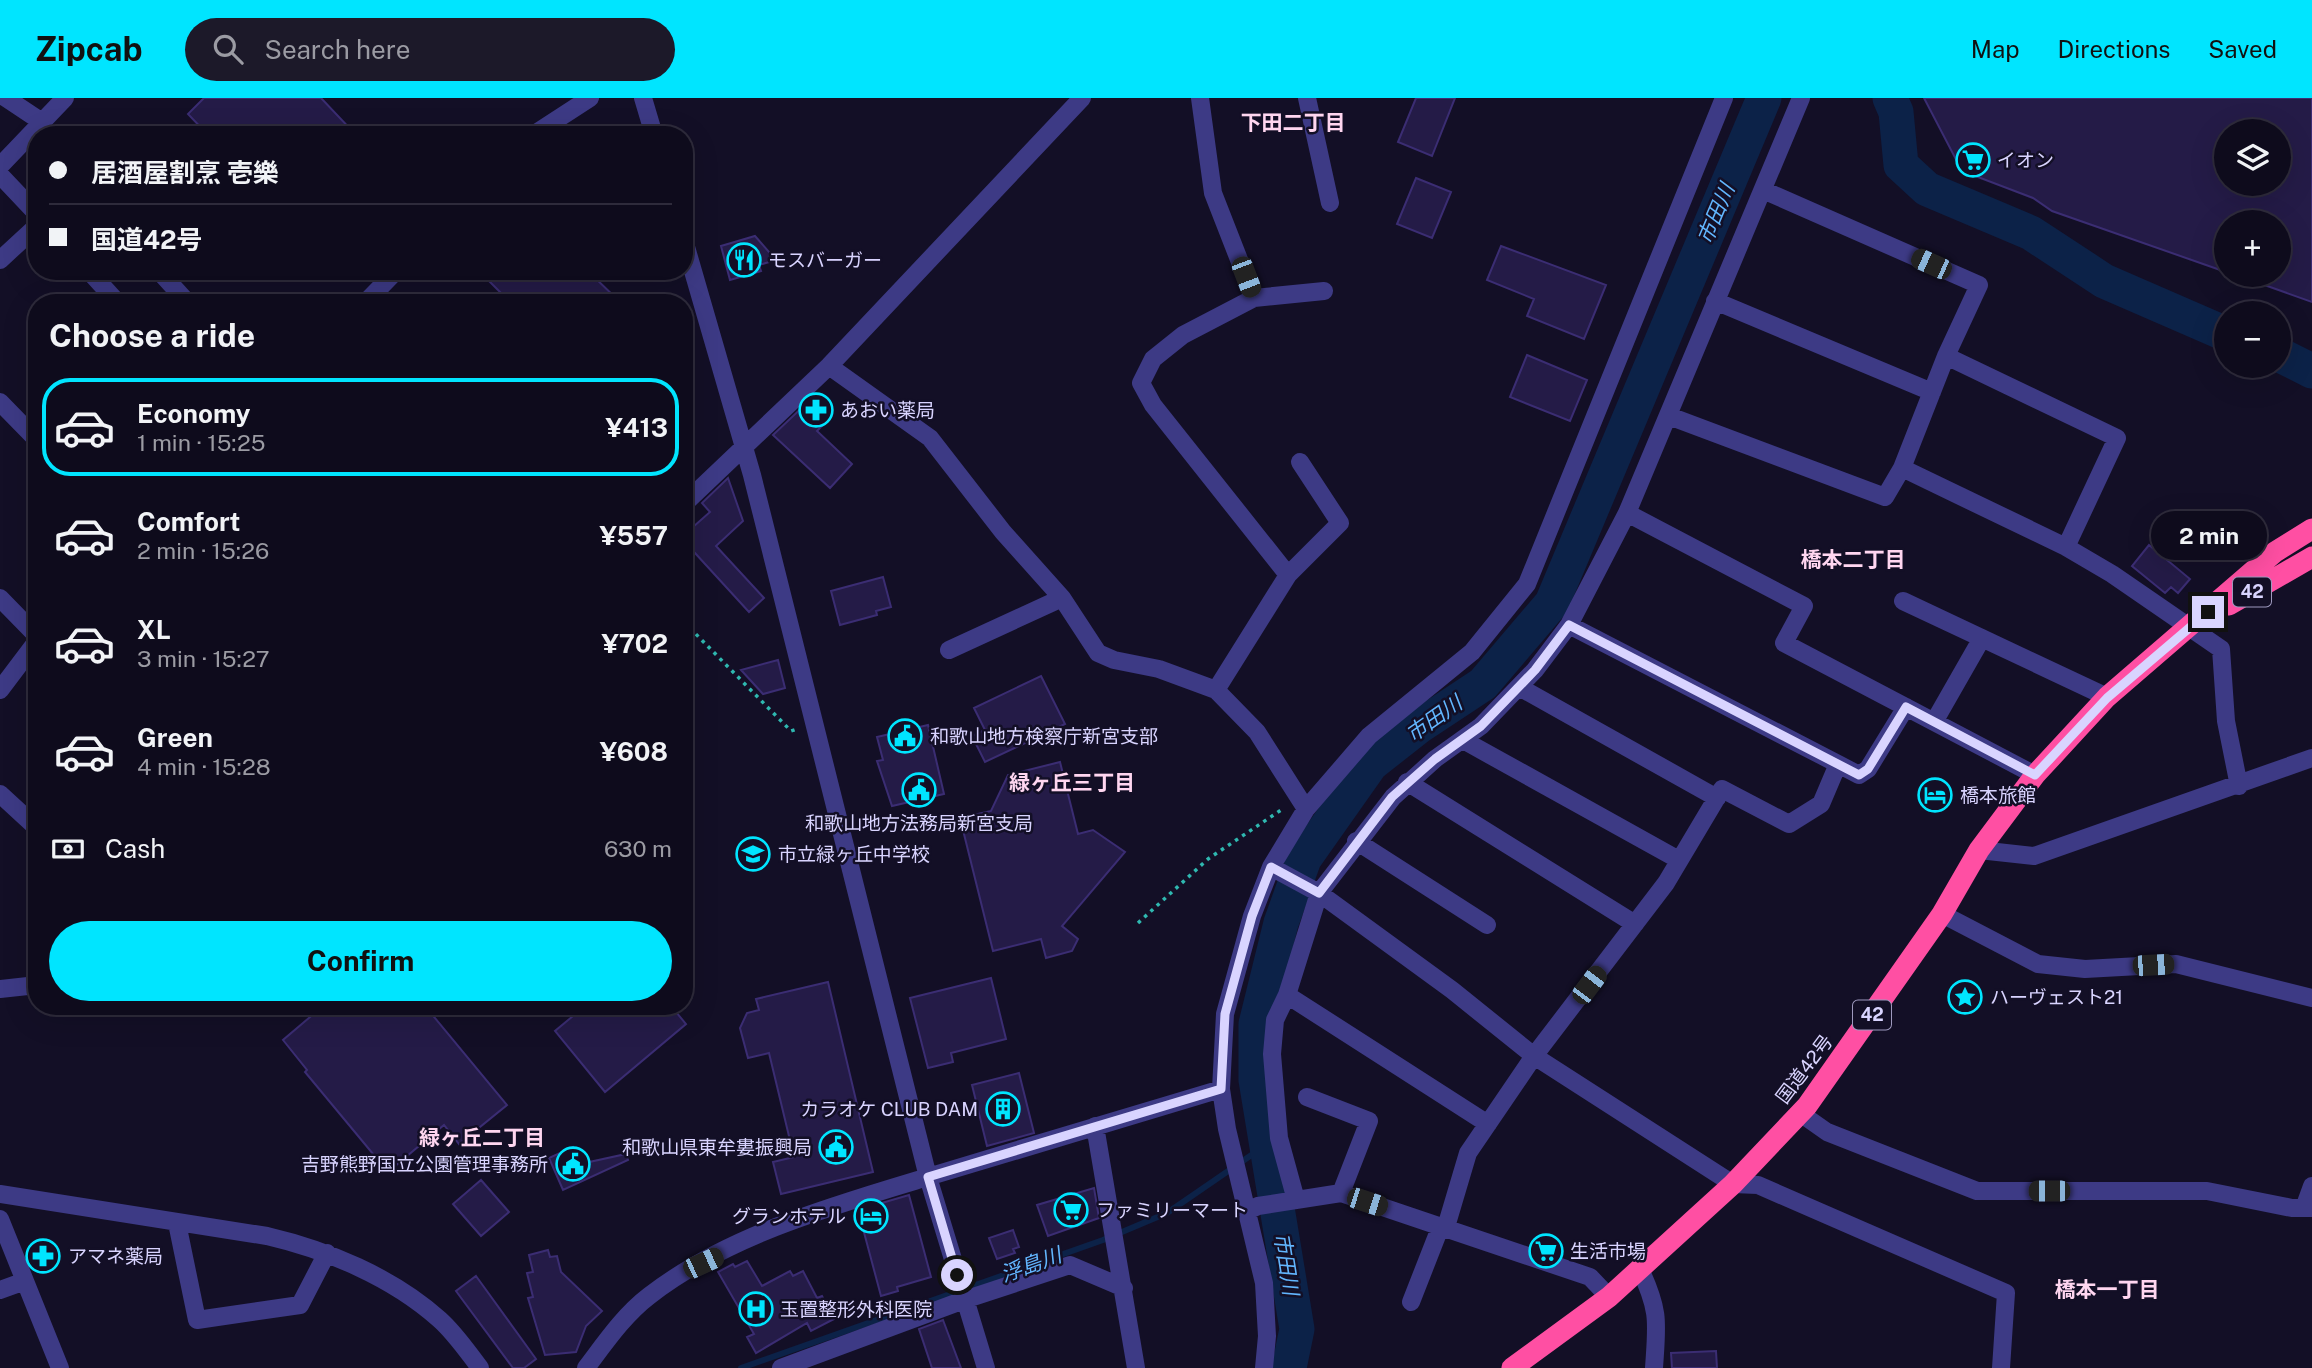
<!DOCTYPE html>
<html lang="en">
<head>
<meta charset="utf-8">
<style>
	body { margin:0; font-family:"Public Sans","Noto Sans JP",sans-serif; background:#1c1929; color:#f1f3f6; height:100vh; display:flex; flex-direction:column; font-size:26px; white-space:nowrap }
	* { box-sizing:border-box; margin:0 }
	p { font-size:23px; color:#9b9ba3 }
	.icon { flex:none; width:38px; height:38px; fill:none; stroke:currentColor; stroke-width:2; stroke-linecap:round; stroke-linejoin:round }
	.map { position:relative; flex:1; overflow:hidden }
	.sheet { position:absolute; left:28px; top:196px; width:665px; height:721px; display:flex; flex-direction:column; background:#0e0b1c; border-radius:28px; box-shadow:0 7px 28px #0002,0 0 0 2px #2e2b3b }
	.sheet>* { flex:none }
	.hud { position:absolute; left:28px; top:28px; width:665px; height:154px; border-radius:28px; box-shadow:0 7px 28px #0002,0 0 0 2px #2e2b3b; display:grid; align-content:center; height:154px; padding:0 21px; background:#0e0b1c }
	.controls { position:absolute; left:2214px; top:21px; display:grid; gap:14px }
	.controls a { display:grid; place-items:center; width:77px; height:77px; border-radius:50%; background:#0e0b1c; box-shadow:0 7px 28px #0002,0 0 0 2px #2e2b3b; font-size:35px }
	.end { position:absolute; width:32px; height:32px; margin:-16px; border:9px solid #d9d4ff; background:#111; box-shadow:0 0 0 4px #111 }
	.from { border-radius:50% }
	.bubble { position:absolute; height:49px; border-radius:24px; background:#0e0b1c; box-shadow:0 7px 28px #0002,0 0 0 2px #2e2b3b; font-size:23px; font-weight:700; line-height:49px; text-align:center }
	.car { position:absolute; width:21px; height:42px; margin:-21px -10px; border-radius:9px; box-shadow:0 0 5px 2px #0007; background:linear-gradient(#222 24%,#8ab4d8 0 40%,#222 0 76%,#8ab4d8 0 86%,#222 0) }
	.hud b { display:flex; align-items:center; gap:24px; height:66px; font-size:26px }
	.hud b+b { border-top:2px solid #2e2b3b }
	.hud i { width:18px; height:18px; background:#f1f3f6 }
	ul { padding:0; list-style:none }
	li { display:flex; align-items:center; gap:21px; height:98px; margin:0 14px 10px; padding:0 7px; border:4px solid transparent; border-radius:28px }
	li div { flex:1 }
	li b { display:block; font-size:26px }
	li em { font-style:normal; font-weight:700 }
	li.active { border-color:#00e5ff }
	li>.icon { width:63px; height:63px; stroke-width:1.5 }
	h2 { padding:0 21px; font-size:32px; line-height:84px }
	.pay { display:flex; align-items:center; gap:18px; height:77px; padding:0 21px; font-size:26px }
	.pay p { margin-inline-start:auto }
	.button { display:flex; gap:14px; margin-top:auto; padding:14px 21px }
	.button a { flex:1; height:80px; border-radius:42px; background:#00e5ff; color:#111; font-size:28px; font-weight:700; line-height:80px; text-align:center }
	header { display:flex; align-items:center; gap:42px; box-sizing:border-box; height:98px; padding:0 35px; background:#00e5ff; color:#111 }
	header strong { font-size:33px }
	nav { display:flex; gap:38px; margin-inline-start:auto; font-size:24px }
	.search { width:490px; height:63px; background:#1c1929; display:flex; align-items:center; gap:18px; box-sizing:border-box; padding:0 24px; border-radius:38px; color:#9b9ba3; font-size:26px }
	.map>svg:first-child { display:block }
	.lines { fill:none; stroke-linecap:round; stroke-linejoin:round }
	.stream { stroke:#0c2248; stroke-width:6 }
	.river { stroke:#0c2248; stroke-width:35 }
	.building { fill:#241b47; stroke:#3b2d73; stroke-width:2; fill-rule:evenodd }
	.path { stroke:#2fb8b0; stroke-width:3.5; stroke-dasharray:3.5 5; stroke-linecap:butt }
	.minor { stroke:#3d3a85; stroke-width:18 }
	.highway { stroke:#ff4fa3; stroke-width:21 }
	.route { stroke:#d9d4ff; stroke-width:9 }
	.labels { text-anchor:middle; stroke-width:5; stroke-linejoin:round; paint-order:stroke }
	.shield { fill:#130f26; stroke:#9e99be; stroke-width:2 }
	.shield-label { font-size:18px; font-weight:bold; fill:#d9d4ff }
	.poi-label { font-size:19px; fill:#d9d4ff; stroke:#130f26; text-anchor:start }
	.street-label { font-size:19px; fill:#d9d4ff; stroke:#130f26 }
	.neighbourhood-label { font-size:21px; font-weight:bold; fill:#ffd6f0; stroke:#130f26 }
	.water-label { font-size:21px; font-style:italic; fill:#62b6ff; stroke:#130f26 }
</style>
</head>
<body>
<header>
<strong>Zipcab</strong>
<div class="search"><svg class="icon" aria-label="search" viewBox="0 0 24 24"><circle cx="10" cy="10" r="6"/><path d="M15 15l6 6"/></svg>Search here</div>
<nav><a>Map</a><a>Directions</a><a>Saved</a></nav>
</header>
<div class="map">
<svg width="2312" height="1270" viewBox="0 0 2312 1270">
	<rect width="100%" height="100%" fill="#130f26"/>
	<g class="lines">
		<!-- stream -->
		<path class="stream" d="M 741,1270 L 1103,1142 L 1167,1115 L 1266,1047"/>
		<!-- river -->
		<path class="river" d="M 1890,0 L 1896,14 L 1901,67 L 1927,91 L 2031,135 L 2104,183 L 2226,236
			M 2278,256 L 2312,273
			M 1289,1270 L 1297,1231 L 1256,982 L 1256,926 L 1281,825 L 1304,761 L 1371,666 L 1418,629 L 1483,586 L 1552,505 L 1764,0"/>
	</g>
	<!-- building -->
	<path class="building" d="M 204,0 L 321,0 L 356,37 L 208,37 L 188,16 Z
		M 1416,0 L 1455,0 L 1432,58 L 1398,44 Z
		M 1924,0 L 2312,0 L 2312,204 L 2242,179 L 2278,177 L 2278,124 L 2226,124 L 2226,174 L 2052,113 L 2033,100 L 1962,73 ZM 2226,33 L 2278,33 L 2278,86 L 2226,86 Z
		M 1416,80 L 1451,94 L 1432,140 L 1397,126 Z
		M 755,138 L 776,162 L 759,167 L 761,173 L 730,182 L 721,148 Z
		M 1501,148 L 1606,187 L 1584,241 L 1527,218 L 1534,201 L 1487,182 Z
		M 479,173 L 588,173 L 621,205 L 511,205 Z
		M 1527,257 L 1587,282 L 1570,323 L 1510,299 Z
		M 811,301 L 831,318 L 817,333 L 852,366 L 830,390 L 773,337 Z
		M 728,380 L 743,423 L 716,448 L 764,500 L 749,514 L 684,443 L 684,437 L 710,414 L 702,405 Z
		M 2149,447 L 2190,481 L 2178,495 L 2171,489 L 2165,495 L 2132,468 Z
		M 883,479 L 891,509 L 876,513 L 877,517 L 840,527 L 831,493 Z
		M 778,562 L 785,590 L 763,596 L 741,572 Z
		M 1041,578 L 1065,626 L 985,664 L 972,638 L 985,632 L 974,610 Z
		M 928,627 L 944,696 L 892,708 L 877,663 L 883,662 L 877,639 Z
		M 1060,664 L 1078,736 L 1093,732 L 1125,754 L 1062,828 L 1078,841 L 1072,853 L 1046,860 L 1041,841 L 993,853 L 960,720 L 991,713 L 1008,677 Z
		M 991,880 L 1006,941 L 951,955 L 953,964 L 928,970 L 910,900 Z
		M 828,884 L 873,1074 L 781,1096 L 773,1064 L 794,1059 L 769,955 L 748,960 L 740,930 L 747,915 L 759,912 L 756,901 Z
		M 323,908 L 425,908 L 507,1007 L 459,1046 L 444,1027 L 388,1074 L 305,974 L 307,972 L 283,942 Z
		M 585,908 L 671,908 L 686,926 L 605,994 L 555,933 Z
		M 1019,975 L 1034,1035 L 987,1048 L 972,987 Z
		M 573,1049 L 580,1066 L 626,1056 L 628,1062 L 563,1092 L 549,1060 Z
		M 481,1082 L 509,1114 L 481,1138 L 453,1106 Z
		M 1094,1090 L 1099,1120 L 1048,1138 L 1037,1107 Z
		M 909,1097 L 931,1179 L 897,1189 L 898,1193 L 881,1198 L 858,1112 Z
		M 1013,1132 L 1019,1149 L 1013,1151 L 1015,1155 L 997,1161 L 989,1140 Z
		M 548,1152 L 550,1159 L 557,1158 L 561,1174 L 602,1213 L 586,1228 L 576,1254 L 545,1257 L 528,1200 L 533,1199 L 527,1175 L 533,1174 L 529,1157 Z
		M 747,1163 L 762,1188 L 790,1173 L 793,1178 L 803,1173 L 817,1200 L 822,1198 L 834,1221 L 811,1233 L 807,1225 L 756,1255 L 747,1239 L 754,1236 L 718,1174 L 733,1166 L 735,1169 Z
		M 476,1178 L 536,1261 L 524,1270 L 513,1270 L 456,1193 Z
		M 943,1222 L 961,1270 L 932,1270 L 919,1231 Z
		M 1716,1253 L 1717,1270 L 1672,1270 L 1671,1255 Z"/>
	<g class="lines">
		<!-- path -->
		<path class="path" d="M 684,524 L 791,633 L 797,631
			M 1138,825 L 1208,761 L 1284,710"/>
		<!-- minor -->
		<path class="minor" d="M 6,0 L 42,24
			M 643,0 L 654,37
			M 1200,0 L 1213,95 L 1254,200
			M 1307,0 L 1330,105
			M 533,37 L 590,0
			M 0,68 L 65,0
			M 0,77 L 37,116
			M 684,142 L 752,377 L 928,1079 L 986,1270
			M 0,162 L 37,128
			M 89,173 L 118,205
			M 159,173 L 188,205
			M 1715,203 L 1932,294
			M 365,205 L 396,173
			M 1946,258 L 2117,340 L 2066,449
			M 829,268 L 930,340 L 1003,434 L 1062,500 L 1098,555 L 1114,562 L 1159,571 L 1216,592 L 1257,634 L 1306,711
			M 0,304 L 37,342
			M 1669,318 L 1885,399 L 1902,370 L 1946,258 L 1979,187 L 1763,92
			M 1902,370 L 2066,449 L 2112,476 L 2221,551 L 2226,623 L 2239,688
			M 684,406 L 829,268 L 1082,0
			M 1627,415 L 1804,508 L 1784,545 L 2035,677
			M 1288,477 L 1340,425 L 1300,364
			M 0,500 L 37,538
			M 1903,503 L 2107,599
			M 1569,527 L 1838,666
			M 949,552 L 1062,500
			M 1519,589 L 1717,700
			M 0,592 L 37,543
			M 1216,592 L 1288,477 L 1153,307 L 1141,285 L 1153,261 L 1183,237 L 1254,200 L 1324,193
			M 1934,624 L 1982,540
			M 1463,642 L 1679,762
			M 1407,684 L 1635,826
			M 0,696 L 37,730
			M 1356,743 L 1487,827
			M 1979,752 L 2034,758 L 2312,660
			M 1271,769 L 1319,795 L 1452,892 L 1534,958 L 1733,1086 L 1758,1087 L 2006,1195 L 2001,1270
			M 1942,816 L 2038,866 L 2085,871 L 2176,866 L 2312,900
			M 0,891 L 37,887
			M 1287,897 L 1488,1026
			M 1307,999 L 1369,1023 L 1341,1095
			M 1800,1015 L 1827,1034 L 1977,1093 L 2207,1093 L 2292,1110 L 2312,1110
			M 1095,1028 L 1136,1270
			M 0,1096 L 267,1138 C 327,1152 392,1179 439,1221 C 455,1235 467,1253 480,1270
			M 1296,1102 L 1279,1040 L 1272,956 L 1275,922 L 1287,897 L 1319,795 L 1393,699 L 1435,661 L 1481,628 L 1535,572 L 1569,527 L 1627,415 L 1801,0
			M 2304,1110 L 2312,1088
			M 1247,1113 L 1258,1108 L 1341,1095 L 1590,1179 L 1609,1199
			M 0,1121 L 60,1270
			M 177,1125 L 197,1222 L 300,1207 L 327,1155
			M 1640,1171 C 1660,1214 1657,1224 1654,1270
			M 0,1192 L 25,1183
			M 1411,1204 L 1438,1135 L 1446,1129 L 1468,1055 L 1534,958 L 1666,785 L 1722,691 L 1789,726 L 1821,706 L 1838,666 L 1859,677 L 1868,671 L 1906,609
			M 586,1270 C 605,1245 624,1217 649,1198 C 727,1137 838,1106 931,1078 C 1027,1049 1124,1020 1221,991
			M 781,1270 L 964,1202 L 1070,1167 L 1124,1190
			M 1264,1270 L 1267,1238 L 1264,1185 L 1227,1031 L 1221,991 L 1225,916 L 1252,818 L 1271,769 L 1306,711 L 1369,638 L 1472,554 L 1527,486 L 1724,0"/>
		<!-- highway -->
		<path class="highway" d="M 2229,507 L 2312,459
			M 1512,1270 L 1609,1199 L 1733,1086 L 1807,1008 L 1942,816 L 1979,752 L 2035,677 L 2107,599 L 2275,454 L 2312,431"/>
	</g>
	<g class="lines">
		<!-- route -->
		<path class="route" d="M 957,1177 L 928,1079 L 1221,991 L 1225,916 L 1252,818 L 1271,769 L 1319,795 L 1392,699 L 1435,661 L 1481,628 L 1535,572 L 1569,527 L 1859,677 L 1868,671 L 1906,609 L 2035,677 L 2107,600 L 2208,514"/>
	</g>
	<!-- icons -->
	<defs>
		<symbol id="supermarket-ring" viewBox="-11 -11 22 22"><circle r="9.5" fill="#130f26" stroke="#00e5ff" stroke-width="1.5"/><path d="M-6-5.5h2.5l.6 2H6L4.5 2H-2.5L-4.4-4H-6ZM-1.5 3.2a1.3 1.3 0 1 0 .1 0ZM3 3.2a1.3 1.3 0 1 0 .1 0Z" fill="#00e5ff"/></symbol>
		<symbol id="restaurant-ring" viewBox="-11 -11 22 22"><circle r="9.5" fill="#130f26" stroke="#00e5ff" stroke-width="1.5"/><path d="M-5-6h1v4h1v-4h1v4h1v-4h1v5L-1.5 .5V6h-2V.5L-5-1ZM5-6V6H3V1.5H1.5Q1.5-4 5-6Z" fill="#00e5ff"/></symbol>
		<symbol id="pharmacy-ring" viewBox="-11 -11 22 22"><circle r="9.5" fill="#130f26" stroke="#00e5ff" stroke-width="1.5"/><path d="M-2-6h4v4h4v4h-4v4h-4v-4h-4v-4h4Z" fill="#00e5ff"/></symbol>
		<symbol id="civic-ring" viewBox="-11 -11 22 22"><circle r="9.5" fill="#130f26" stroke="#00e5ff" stroke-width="1.5"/><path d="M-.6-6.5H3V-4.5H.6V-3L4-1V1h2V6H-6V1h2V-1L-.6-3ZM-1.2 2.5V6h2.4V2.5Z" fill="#00e5ff"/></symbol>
		<symbol id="hotel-ring" viewBox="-11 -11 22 22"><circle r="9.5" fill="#130f26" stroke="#00e5ff" stroke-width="1.5"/><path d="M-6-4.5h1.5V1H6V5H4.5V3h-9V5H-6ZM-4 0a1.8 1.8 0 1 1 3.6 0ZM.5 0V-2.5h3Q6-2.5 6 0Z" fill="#00e5ff"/></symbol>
		<symbol id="school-ring" viewBox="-11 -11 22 22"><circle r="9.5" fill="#130f26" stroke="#00e5ff" stroke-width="1.5"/><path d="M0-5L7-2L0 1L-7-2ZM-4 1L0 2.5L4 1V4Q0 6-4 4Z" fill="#00e5ff"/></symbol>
		<symbol id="sight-ring" viewBox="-11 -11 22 22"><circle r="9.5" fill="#130f26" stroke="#00e5ff" stroke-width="1.5"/><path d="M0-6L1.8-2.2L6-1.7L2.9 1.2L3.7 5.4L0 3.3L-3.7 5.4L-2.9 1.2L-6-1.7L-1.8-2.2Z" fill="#00e5ff"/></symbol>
		<symbol id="building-ring" viewBox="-11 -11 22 22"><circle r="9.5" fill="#130f26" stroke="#00e5ff" stroke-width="1.5"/><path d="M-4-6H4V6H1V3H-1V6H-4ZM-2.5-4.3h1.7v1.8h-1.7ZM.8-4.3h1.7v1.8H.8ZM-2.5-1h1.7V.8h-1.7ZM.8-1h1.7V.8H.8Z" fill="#00e5ff"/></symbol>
		<symbol id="hospital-ring" viewBox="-11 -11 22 22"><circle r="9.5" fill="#130f26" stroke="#00e5ff" stroke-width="1.5"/><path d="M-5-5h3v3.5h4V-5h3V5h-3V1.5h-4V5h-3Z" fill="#00e5ff"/></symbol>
	</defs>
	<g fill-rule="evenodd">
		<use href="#supermarket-ring" x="1954" y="43" width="38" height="38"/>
		<use href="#restaurant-ring" x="725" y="143" width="38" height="38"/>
		<use href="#pharmacy-ring" x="797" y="293" width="38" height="38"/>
		<use href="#civic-ring" x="886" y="619" width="38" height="38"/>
		<use href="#civic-ring" x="900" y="673" width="38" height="38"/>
		<use href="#hotel-ring" x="1916" y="678" width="38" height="38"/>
		<use href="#school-ring" x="734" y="737" width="38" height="38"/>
		<use href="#sight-ring" x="1946" y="880" width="38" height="38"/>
		<use href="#building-ring" x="984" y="992" width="38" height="38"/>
		<use href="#civic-ring" x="817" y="1030" width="38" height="38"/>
		<use href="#civic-ring" x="554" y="1047" width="38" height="38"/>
		<use href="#supermarket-ring" x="1052" y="1093" width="38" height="38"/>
		<use href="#hotel-ring" x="852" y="1099" width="38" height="38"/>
		<use href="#supermarket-ring" x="1527" y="1134" width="38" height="38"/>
		<use href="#pharmacy-ring" x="24" y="1139" width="38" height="38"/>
		<use href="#hospital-ring" x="737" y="1192" width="38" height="38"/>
	</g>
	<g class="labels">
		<!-- shield labels -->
		<g class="shield">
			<rect x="2233" y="479.5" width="38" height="29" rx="5"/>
			<rect x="1853" y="902.5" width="38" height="29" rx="5"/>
		</g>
		<g class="shield-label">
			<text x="2252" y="500">42</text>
			<text x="1872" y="923">42</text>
		</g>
		<!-- poi labels -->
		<g class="poi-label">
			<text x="1997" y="69">イオン</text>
			<text x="768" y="169">モスバーガー</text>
			<text x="840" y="319">あおい薬局</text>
			<text x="930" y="645">和歌山地方検察庁新宮支部</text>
			<text x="1960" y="704">橋本旅館</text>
			<text x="919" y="732" text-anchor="middle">和歌山地方法務局新宮支局</text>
			<text x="778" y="763">市立緑ヶ丘中学校</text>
			<text x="1990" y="906">ハーヴェスト21</text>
			<text x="978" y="1018" text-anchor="end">カラオケ CLUB DAM</text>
			<text x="812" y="1056" text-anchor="end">和歌山県東牟婁振興局</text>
			<text x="548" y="1073" text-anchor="end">吉野熊野国立公園管理事務所</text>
			<text x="1096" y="1119">ファミリーマート</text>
			<text x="846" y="1125" text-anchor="end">グランホテル</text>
			<text x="1570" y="1160">生活市場</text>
			<text x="68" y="1165">アマネ薬局</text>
			<text x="780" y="1218">玉置整形外科医院</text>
		</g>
		<!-- street labels -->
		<g class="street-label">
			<text transform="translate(1804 971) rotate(-53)" y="7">国道42号</text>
		</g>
		<!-- neighbourhood labels -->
		<g class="neighbourhood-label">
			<text x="1293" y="32">下田二丁目</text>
			<text x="1853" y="469">橋本二丁目</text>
			<text x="1072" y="692">緑ヶ丘三丁目</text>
			<text x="482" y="1047">緑ヶ丘二丁目</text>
			<text x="2107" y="1199">橋本一丁目</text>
		</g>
		<!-- water labels -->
		<g class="water-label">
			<text transform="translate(1716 116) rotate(-67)" y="7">市田川</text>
			<text transform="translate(1434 621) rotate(-35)" y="7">市田川</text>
			<text transform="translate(1286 1166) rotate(81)" y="7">市田川</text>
			<text transform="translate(1031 1167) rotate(-20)" y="7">浮島川</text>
		</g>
	</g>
</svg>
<div class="controls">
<a><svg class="icon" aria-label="layers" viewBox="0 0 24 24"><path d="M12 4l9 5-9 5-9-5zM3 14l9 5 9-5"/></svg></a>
<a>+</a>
<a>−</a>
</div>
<i class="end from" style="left:957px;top:1177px"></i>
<i class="end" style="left:2208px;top:514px"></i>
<div class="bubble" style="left:2151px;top:413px;width:116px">2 min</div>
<i class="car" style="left:1931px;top:166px;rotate:294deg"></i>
<i class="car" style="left:1246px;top:179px;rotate:159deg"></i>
<i class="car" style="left:2153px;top:867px;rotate:87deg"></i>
<i class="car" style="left:1589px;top:887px;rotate:37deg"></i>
<i class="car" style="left:2049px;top:1093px;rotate:270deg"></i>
<i class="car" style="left:1367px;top:1104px;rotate:108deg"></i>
<i class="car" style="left:703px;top:1165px;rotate:65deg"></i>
<div class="hud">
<b><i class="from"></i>居酒屋割烹 壱樂</b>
<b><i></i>国道42号</b>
</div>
<section class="sheet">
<h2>Choose a ride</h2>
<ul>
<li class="active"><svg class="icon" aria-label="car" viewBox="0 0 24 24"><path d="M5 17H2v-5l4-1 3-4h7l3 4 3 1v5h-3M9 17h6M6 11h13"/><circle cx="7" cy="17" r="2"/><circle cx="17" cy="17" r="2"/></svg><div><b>Economy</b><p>1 min · 15:25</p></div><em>¥413</em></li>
<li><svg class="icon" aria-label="car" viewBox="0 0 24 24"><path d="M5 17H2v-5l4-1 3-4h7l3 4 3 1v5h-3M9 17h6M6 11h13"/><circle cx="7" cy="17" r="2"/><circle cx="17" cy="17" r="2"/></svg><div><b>Comfort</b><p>2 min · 15:26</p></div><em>¥557</em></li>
<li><svg class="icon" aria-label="car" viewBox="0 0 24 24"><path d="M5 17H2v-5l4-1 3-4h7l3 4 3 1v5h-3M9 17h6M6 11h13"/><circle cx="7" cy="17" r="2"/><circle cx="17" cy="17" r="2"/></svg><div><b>XL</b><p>3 min · 15:27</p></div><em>¥702</em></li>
<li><svg class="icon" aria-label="car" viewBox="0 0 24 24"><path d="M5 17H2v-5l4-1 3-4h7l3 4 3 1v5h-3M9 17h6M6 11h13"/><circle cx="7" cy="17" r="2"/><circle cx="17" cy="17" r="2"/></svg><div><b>Green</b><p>4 min · 15:28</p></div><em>¥608</em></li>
</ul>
<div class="pay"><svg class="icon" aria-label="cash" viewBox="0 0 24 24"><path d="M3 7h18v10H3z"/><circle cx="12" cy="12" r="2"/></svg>Cash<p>630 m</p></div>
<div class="button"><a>Confirm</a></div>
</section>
</div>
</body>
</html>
